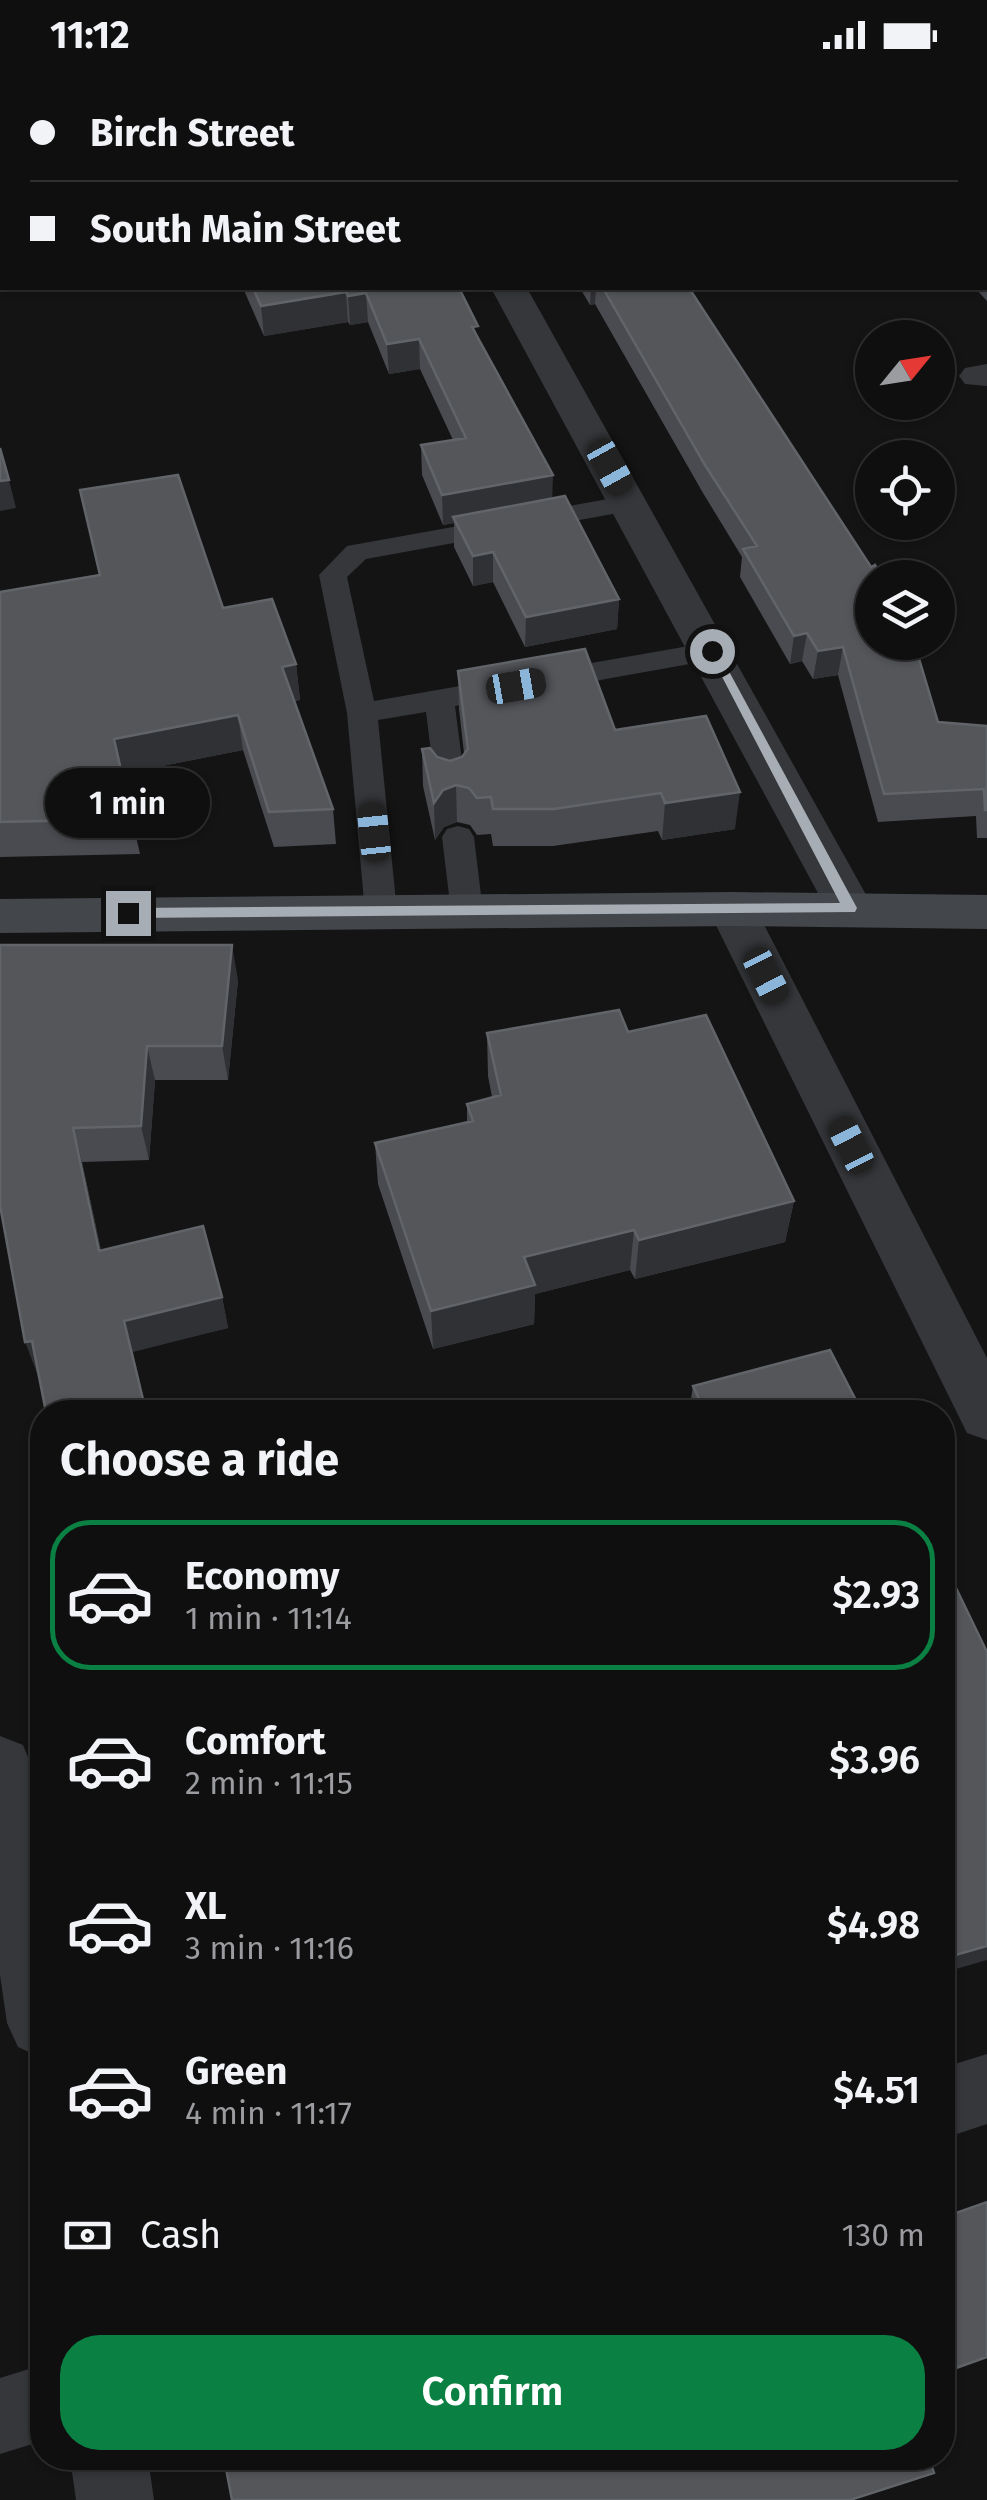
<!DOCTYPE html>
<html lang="en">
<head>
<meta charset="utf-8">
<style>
	body { margin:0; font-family:"Fira Sans",sans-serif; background:#181819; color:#f1f3f6; height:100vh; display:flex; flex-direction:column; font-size:38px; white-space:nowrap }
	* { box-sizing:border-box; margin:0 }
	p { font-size:32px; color:#9b9c9f }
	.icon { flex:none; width:55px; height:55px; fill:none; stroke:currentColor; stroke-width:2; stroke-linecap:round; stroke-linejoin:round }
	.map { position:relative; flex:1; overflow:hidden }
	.drawer { position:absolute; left:30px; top:1330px; width:925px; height:1070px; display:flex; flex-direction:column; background:#0f0f10; border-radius:40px; box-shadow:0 2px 8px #0004,0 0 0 2px #2f2f30 }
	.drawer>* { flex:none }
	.banner { position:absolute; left:0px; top:0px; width:988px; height:220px; box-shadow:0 2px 8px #0004,0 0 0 2px #2f2f30; display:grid; align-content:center; height:220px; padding:0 30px; background:#0f0f10 }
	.needle { width:65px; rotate:60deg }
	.buttons { position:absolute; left:855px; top:250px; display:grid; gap:20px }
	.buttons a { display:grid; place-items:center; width:100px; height:100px; border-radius:50%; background:#0f0f10; box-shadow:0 2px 8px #0004,0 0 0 2px #2f2f30; font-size:50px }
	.end { position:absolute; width:45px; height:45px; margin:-22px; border:12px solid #a7adb4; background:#111; box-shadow:0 0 0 5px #111 }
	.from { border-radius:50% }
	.bubble { position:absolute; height:70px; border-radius:35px; background:#0f0f10; box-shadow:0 2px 8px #0004,0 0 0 2px #2f2f30; font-size:32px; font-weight:600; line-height:70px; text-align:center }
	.car { position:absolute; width:30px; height:60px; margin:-30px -15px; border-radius:12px; box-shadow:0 0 8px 2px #0007; background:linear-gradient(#222 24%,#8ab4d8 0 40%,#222 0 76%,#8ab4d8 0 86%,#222 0) }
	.banner b { display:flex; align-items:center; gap:35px; height:95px; font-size:38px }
	.banner b+b { border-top:2px solid #2f2f30 }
	.banner i { width:25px; height:25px; background:#f1f3f6 }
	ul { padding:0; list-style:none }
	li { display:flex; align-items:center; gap:30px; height:150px; margin:0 20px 15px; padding:0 10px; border:5px solid transparent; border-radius:40px }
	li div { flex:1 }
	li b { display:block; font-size:38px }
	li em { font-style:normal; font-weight:600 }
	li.on { border-color:#0b8043 }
	li>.icon { width:90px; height:90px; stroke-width:1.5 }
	h2 { padding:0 30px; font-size:45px; line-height:120px }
	.pay { display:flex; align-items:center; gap:25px; height:110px; padding:0 30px; font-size:38px }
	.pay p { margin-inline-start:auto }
	.cta { display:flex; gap:20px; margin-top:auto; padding:20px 30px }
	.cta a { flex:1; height:115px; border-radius:40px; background:#0b8043; color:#fff; font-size:40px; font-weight:600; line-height:115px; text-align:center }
	.status { display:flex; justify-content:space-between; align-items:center; height:70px; padding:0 50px; background:#0f0f10; direction:ltr }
	.status svg { height:28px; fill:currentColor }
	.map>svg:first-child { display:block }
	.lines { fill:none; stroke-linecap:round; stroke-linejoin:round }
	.lane { fill:#35373a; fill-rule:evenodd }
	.street { fill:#35373a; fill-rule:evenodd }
	.secondary { fill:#43464a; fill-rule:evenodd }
	.wall { fill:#4a4b50 }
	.shaded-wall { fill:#303134 }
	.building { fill:#54565a; stroke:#616468; stroke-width:2.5 }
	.route { fill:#a7adb4 }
</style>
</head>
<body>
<div class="status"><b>11:12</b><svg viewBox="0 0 49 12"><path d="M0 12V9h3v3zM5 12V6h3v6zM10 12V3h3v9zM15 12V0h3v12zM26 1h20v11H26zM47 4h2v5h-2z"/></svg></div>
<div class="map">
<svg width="987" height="2430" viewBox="0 0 987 2430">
	<rect width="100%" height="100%" fill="#141415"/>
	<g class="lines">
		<!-- lane -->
		<path class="lane" d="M 630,425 L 644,433 L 640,439 L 366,489 L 347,507 L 374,631 L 712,572 L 722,574 L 727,581 L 722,588 L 712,590 L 455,636 L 465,714 L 461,721 L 450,725 L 439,721 L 435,714 L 426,642 L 378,650 L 397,842 L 393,850 L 381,854 L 369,850 L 365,842 L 347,643 L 319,505 L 347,476 Z
			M 458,756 L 469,759 L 474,767 L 483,842 L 479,850 L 467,854 L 455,850 L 451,842 L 442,767 L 447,759 Z"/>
		<!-- street -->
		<path class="street" d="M 371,0 L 403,0 L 405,2 L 373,2 Z
			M 491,218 L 527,218 L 874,839 L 867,851 L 850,856 L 833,851 Z
			M 987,294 L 987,316 L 965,314 L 959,306 L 965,298 Z
			M 732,822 L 749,827 L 756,839 L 987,1288 L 987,1370 L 967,1363 L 708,839 L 715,827 Z
			M 0,1666 L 23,1675 L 32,1697 L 42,1757 L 42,1988 L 18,1977 L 7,1953 L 0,1905 Z
			M 987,1984 L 987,2054 L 942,2069 L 942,1998 Z
			M 42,2295 L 42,2371 L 0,2384 L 0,2308 Z
			M 70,2388 L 148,2388 L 154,2430 L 76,2430 Z"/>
		<!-- secondary -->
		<path class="secondary" d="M 732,822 L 987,825 L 987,859 L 732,856 L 0,863 L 0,829 Z"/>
	</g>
	<!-- wall -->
	<path class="wall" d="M 445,0 L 664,0 L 666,2 L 447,2 Z
		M 893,0 L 987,0 L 987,231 L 975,218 L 985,218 L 985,2 L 895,2 Z
		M 243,218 L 460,218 L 478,268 L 552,429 L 619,529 L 617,559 L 525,577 L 493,512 L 473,516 L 454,477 L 454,453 L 443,455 L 422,405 L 421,375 L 453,370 L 420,299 L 389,304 L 368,252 L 350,255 L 348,252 L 264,266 Z
		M 580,218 L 689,218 L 938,652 L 987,656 L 987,768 L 977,768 L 976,746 L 878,752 L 838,605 L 813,609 L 802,591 L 790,594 L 740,507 L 742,487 L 703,423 L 595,234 L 590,235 Z
		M 80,420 L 223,538 L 296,594 L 300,630 L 295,631 L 333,739 L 336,774 L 274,777 L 243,680 L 122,704 L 140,784 L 0,787 L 0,522 L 99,505 Z
		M 458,601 L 615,660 L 735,759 L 662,770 L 658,761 L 553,776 L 493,776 L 491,764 L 477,765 L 470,755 L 457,752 L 444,757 L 435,770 L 423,716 L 422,679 L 437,687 L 450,691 L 462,687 L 464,683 L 459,639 Z
		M 0,875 L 238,910 L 228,1010 L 155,1010 L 149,1090 L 82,1092 L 101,1180 L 222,1227 L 228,1258 L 37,1303 Z
		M 628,962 L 794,1131 L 785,1172 L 635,1209 L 630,1200 L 535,1224 L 534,1254 L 433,1279 L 378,1114 L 375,1073 L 467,1052 L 467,1034 L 492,1027 L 488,1006 L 487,963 Z
		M 693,1316 L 862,1342 L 689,1342 Z"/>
	<!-- shaded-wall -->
	<path class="shaded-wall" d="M 591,218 L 596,218 L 595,234 L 590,235 Z
		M 346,222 L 348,252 L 264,266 L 261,236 Z
		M 366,223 L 368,252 L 350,255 L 348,226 Z
		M 419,269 L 420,299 L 389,304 L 387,274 Z
		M 553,405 L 552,435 L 453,447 L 454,453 L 443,455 L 442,425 Z
		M 9,410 L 16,438 L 0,441 L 0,411 Z
		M 493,482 L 493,512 L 473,516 L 473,486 Z
		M 619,529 L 617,559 L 525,577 L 526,547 Z
		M 807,563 L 802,591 L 790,594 L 794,566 Z
		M 843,577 L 838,605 L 813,609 L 818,581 Z
		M 296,594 L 300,630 L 286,632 L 282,597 Z
		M 238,645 L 243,680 L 121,704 L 114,669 Z
		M 456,715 L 457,752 L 444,757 L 435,770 L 434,733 L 443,720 Z
		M 740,722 L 735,759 L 662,770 L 665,733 Z
		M 232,875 L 238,910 L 228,1010 L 222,976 Z
		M 147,976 L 155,1010 L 149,1090 L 141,1056 Z
		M 73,1058 L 82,1092 L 108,1213 L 99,1181 Z
		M 794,1131 L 785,1172 L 635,1209 L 639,1170 Z
		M 634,1160 L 630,1200 L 535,1224 L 534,1254 L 433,1279 L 431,1241 L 524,1187 Z
		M 222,1227 L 228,1258 L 133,1282 L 147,1342 L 146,1342 L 124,1251 Z
		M 32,1271 L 44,1301 L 37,1303 L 25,1272 Z
		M 987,1876 L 987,1890 L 942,1903 L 942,1892 L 945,1888 Z
		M 987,2287 L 987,2288 L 942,2305 L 942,2303 Z"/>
	<!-- building -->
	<path class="building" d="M 195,0 L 295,0 L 296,2 L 196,2 Z
		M 336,0 L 352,0 L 353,2 L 336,2 Z
		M 460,0 L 664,0 L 666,2 L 462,2 Z
		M 922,0 L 987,0 L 987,198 L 985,196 L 985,2 L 924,2 Z
		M 253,218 L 459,218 L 478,256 L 472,257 L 553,405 L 442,425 L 421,375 L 466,368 L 419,269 L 387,274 L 366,223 L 348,226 L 346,222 L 261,236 Z
		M 603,218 L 689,218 L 871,497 L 875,495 L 882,508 L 872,508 L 872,572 L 914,572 L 938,652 L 987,656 L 987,740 L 985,740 L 984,719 L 884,724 L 843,577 L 818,581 L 807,563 L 794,566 L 743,479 L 757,476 L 705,395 Z
		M 0,378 L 9,410 L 0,411 Z
		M 178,405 L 223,538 L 272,529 L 296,594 L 282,597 L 333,739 L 269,742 L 238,645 L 114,669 L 132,749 L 0,752 L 0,522 L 100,505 L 80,420 Z
		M 565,426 L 619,529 L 526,547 L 493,482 L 473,486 L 453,447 Z
		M 585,579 L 615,660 L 706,646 L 740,722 L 665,733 L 661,723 L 554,739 L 493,739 L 491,727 L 477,728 L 469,718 L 456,715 L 443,720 L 434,733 L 422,679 L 430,678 L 437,687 L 450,691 L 462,687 L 468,679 L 458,601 Z
		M 0,875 L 232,875 L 222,976 L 147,976 L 141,1056 L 73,1058 L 99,1181 L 203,1156 L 222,1227 L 124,1251 L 146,1342 L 46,1342 L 32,1271 L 25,1272 L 0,1135 Z
		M 619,940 L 628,962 L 706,945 L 794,1131 L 639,1170 L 634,1160 L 524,1187 L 535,1215 L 431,1241 L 375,1073 L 473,1051 L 467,1034 L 501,1025 L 487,963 Z
		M 830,1280 L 862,1342 L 705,1342 L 693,1316 Z
		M 942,1489 L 987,1582 L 987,1876 L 945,1888 L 942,1881 Z
		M 987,2132 L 987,2287 L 942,2303 L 942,2148 Z
		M 224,2388 L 929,2388 L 934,2403 L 850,2430 L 232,2430 Z"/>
	<!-- route -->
	<path class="route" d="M 707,578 L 718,581 L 857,838 L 855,842 L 128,848 L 121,843 L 128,838 L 840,833 Z"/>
</svg>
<div class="buttons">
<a><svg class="needle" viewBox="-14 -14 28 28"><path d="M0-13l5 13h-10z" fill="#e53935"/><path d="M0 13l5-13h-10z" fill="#9b9c9f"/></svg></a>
<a><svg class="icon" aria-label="locate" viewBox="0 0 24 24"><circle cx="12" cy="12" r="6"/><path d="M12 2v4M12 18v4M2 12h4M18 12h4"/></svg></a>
<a><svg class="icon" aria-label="layers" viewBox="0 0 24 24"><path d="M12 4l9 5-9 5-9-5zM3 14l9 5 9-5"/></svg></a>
</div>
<i class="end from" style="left:712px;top:581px"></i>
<i class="end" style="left:128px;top:843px"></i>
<div class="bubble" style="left:45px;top:698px;width:165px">1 min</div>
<i class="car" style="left:610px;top:397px;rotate:151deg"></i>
<i class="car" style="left:516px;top:616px;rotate:80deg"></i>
<i class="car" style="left:374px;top:762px;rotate:354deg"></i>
<i class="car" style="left:766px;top:906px;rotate:153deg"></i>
<i class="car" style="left:851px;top:1075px;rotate:333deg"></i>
<div class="banner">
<b><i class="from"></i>Birch Street</b>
<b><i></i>South Main Street</b>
</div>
<section class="drawer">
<h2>Choose a ride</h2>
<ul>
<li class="on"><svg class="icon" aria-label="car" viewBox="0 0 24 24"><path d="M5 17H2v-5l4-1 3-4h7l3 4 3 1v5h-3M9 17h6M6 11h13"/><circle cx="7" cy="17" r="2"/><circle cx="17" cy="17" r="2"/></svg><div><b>Economy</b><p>1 min · 11:14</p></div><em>$2.93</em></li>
<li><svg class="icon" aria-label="car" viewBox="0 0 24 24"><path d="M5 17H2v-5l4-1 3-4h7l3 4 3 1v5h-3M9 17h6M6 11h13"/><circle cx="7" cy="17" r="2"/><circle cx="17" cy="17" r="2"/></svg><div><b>Comfort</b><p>2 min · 11:15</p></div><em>$3.96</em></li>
<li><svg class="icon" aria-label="car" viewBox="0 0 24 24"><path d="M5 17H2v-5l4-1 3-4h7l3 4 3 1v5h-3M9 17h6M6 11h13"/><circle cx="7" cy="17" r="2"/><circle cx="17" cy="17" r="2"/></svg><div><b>XL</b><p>3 min · 11:16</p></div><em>$4.98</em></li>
<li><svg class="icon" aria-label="car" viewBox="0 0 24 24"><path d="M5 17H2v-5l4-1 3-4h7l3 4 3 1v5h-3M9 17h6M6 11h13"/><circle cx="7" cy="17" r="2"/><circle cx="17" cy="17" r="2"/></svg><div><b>Green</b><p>4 min · 11:17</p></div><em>$4.51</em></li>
</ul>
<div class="pay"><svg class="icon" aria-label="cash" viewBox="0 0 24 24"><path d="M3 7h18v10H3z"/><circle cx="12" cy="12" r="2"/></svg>Cash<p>130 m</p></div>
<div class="cta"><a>Confirm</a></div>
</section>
</div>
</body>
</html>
